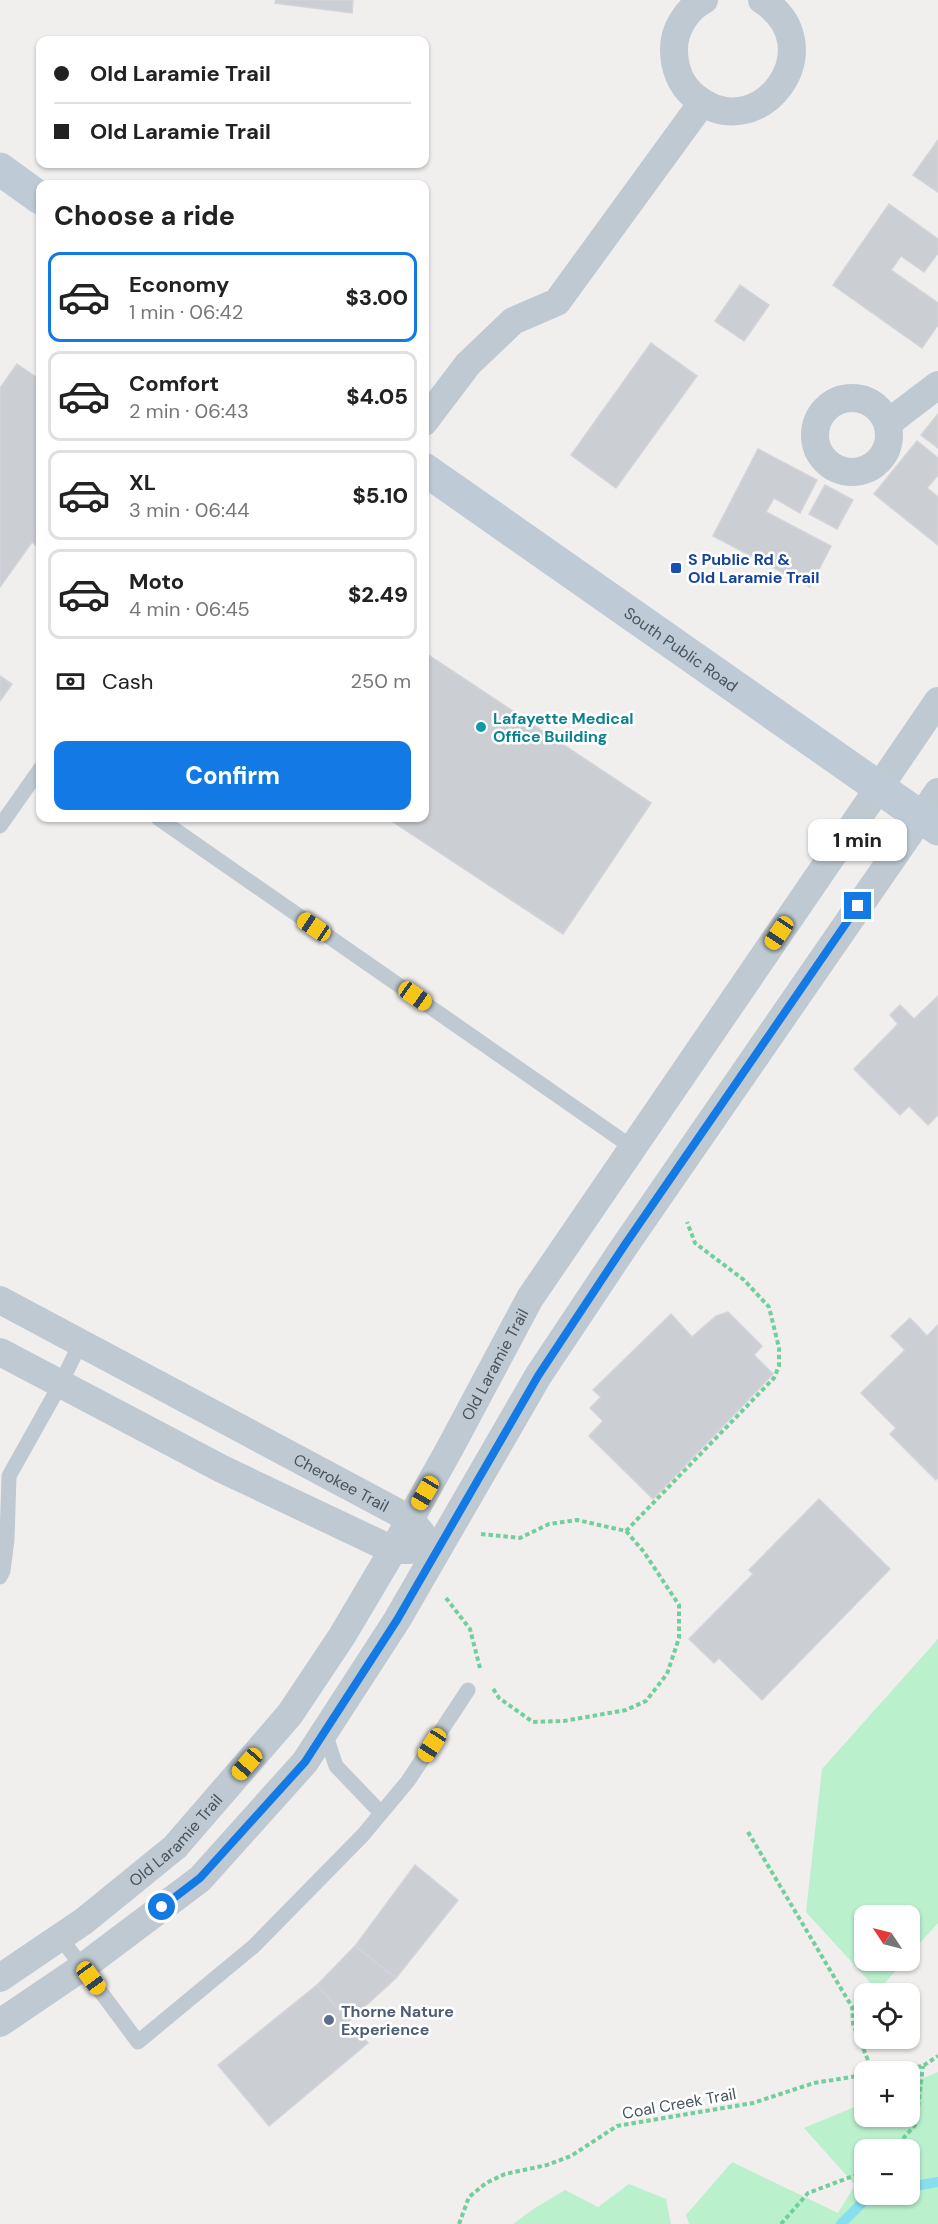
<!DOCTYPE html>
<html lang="en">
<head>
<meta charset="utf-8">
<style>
	body { margin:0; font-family:"DM Sans",sans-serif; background:#f6f6f6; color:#222; height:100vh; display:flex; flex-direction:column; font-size:22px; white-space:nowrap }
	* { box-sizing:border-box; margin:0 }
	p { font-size:20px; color:#767676 }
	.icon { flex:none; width:33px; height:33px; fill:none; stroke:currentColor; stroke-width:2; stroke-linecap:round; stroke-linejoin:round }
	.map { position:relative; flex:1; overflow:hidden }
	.sheet { position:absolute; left:36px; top:180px; width:393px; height:642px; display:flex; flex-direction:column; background:#fff; border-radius:12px; box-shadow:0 2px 4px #0004 }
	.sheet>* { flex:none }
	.top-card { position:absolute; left:36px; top:36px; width:393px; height:132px; border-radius:12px; box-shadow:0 2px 4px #0004; display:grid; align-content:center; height:132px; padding:0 18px; background:#fff }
	.needle { width:39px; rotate:305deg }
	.buttons { position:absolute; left:854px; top:1905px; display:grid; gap:12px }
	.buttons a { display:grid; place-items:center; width:66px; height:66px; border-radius:12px; background:#fff; box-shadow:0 2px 4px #0004; font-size:30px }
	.end { position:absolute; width:27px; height:27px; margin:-14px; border:8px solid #137ae5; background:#fff; box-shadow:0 0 0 3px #fff }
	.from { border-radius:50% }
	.bubble { position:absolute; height:42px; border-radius:12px; background:#fff; box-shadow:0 2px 4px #0004; font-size:20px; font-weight:800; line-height:42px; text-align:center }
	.car { position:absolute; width:18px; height:36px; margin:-18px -9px; border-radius:8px; box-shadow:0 0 4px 2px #0007; background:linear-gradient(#f5c518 24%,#345 0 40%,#f5c518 0 76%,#345 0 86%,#f5c518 0) }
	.top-card b { display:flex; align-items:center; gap:21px; height:57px; font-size:22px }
	.top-card b+b { border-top:2px solid #e0e0e0 }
	.top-card i { width:15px; height:15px; background:#222 }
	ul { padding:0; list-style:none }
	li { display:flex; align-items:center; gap:18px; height:90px; margin:0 12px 9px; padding:0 6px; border:3px solid #e0e0e0; border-radius:12px }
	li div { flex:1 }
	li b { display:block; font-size:22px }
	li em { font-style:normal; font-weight:800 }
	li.active { border-color:#137ae5 }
	li>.icon { width:54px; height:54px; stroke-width:1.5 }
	h2 { padding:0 18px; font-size:27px; line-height:72px }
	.pay { display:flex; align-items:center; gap:15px; height:66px; padding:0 18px; font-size:22px }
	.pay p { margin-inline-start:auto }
	.action { display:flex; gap:12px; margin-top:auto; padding:12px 18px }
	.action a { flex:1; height:69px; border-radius:12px; background:#137ae5; color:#fff; font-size:24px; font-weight:800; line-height:69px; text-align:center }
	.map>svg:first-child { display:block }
	.green { fill:#baf0cc; fill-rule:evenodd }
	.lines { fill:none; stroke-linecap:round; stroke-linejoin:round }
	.stream { stroke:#86deee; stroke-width:10 }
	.building { fill:#cbced3; stroke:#d2d4da; stroke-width:1.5 }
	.path { stroke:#72cf9c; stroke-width:4; stroke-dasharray:4.5 3; stroke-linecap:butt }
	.lane { stroke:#bec9d1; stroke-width:15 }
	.street { stroke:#bec9d1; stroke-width:28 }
	.secondary { stroke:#becbd6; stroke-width:33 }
	.route { stroke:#137ae5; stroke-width:8 }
	.transit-dot { fill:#1a4fb4; stroke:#fff; stroke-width:2 }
	.culture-dot { fill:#0f9aa8; stroke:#fff; stroke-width:2 }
	.service-dot { fill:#5c6f8a; stroke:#fff; stroke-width:2 }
	.labels { text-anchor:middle; stroke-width:5; stroke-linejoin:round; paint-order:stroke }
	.transit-label { font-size:16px; font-weight:bold; fill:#164399; stroke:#fff; text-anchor:start }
	.street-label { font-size:16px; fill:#46535c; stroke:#fff }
	.culture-label { font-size:16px; font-weight:bold; fill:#0d838f; stroke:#fff; text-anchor:start }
	.service-label { font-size:16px; font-weight:bold; fill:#4e5e75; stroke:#fff; text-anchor:start }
</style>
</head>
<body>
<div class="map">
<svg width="938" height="2224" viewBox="0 0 938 2224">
	<rect width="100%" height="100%" fill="#f1eeee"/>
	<!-- green -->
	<path class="green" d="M 938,1639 L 938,1923 L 909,1955 L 909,1916 L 864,1916 L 864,1960 L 904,1961 L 878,1991 L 806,1912 L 822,1769 Z
		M 938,2072 L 938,2224 L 689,2224 L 686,2215 L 732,2162 L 838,2213 L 855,2185 L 804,2128 L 864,2103 L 864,2116 L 909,2116 L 909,2084 ZM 864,2150 L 909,2150 L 909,2194 L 864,2194 Z
		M 629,2184 L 666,2199 L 671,2224 L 513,2224 L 532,2210 L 565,2190 L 598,2207 Z"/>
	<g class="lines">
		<!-- stream -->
		<path class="stream" d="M 909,2187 L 938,2182
			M 841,2224 L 871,2194"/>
	</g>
	<!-- building -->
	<path class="building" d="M 276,0 L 353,0 L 352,13 L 275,3 Z
		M 938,140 L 938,192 L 913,175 Z
		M 889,204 L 938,239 L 938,253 L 924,272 L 901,256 L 891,270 L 938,303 L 938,325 L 922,348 L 833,285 Z
		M 740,285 L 769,305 L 744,341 L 715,321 Z
		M 651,343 L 697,376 L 616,488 L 571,455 Z
		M 17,364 L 40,380 L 40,549 L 32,542 L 0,587 L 0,388 Z
		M 938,414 L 938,448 L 921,435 Z
		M 917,441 L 938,458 L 938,475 L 927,488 L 938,497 L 938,545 L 874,494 Z
		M 758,449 L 817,480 L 800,513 L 774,498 L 766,512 L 831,546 L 810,587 L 713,536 Z
		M 825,485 L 853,500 L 837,529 L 809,514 Z
		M 424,652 L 651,803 L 563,934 L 387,818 L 424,818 Z
		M 0,676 L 12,684 L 0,701 Z
		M 938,996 L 938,1115 L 928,1125 L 909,1106 L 900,1115 L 854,1069 L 898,1024 L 890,1015 L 900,1005 L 914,1019 Z
		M 728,1312 L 762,1346 L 754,1355 L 773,1374 L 653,1499 L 589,1436 L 603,1421 L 590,1408 L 601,1397 L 593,1390 L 671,1314 L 692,1337 L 716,1316 Z
		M 910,1318 L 927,1336 L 938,1325 L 938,1477 L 936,1480 L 890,1434 L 896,1428 L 861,1393 L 905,1350 L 891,1336 Z
		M 819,1499 L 890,1569 L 762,1700 L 719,1658 L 714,1663 L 689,1639 L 753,1574 L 749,1570 Z
		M 415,1865 L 458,1900 L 396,1978 L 355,1946 Z
		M 355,1946 L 396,1978 L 349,2021 L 317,1985 Z
		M 317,1985 L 368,2043 L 269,2126 L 218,2065 Z"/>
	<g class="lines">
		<!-- path -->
		<path class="path" d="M 626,1531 L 774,1378 L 779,1366 L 779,1348 L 769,1307 L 744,1280 L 695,1243 L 687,1222
			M 481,1534 L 520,1538 L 549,1524 L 577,1520 L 626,1531 L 644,1552 L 679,1605 L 679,1638 L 667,1674 L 646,1701 L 626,1710 L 564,1721 L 533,1722 L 499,1698 L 492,1687
			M 446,1598 L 470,1629 L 480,1668
			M 748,1832 L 852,2007 L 853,2024 L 873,2072
			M 887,2072 L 923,2066 L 938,2056
			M 893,2150 L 916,2124 L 923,2066
			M 459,2224 L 469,2197 L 486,2183 L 505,2174 L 547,2165 L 571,2156 L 617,2126 L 753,2103 L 814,2083 L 864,2075
			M 781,2224 L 808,2193 L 864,2172"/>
		<!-- lane -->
		<path class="lane" d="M 158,818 L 633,1148
			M 0,826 L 40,769
			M 0,1577 L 3,1571 L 7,1539 L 9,1476 L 60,1385 L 80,1344
			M 325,1733 L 336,1766 L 381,1813
			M 60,1937 L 138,2042 L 254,1946 L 363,1835 L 408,1781 L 468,1690"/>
		<!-- street -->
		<g class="street">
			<path d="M 704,0 C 687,9 674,29 674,49 C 674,67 680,85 695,97 C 759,149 835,47 762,0"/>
			<circle cx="852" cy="435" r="37"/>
			<path d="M 424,422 L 468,364 L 513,321 L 557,302 L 702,103"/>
			<path d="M 888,423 L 938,385"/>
			<path id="s1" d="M 0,1300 L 410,1519 L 422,1534"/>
			<path d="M 0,1352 L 222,1469 L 393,1550 L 410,1550"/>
			<path id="s2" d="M 0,1978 L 84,1921 L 175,1847 L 290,1714 L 342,1636 L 393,1550 L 450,1448 L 530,1298 L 938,701"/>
			<path d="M 0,2023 L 87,1964 L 200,1879 L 305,1762 L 397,1620 L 538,1376 L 624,1247 L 938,792"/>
		</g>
		<!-- secondary -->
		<g class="secondary">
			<path d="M 0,169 L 40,198"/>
			<path id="s3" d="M 424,469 L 938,829"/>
		</g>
	</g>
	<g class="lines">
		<!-- route -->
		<path class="route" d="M 162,1907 L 200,1878 L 305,1762 L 397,1620 L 538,1376 L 624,1246 L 858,906"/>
	</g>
	<!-- markers -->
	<rect class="transit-dot" x="670" y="562" width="12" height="12" rx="3"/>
	<circle class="culture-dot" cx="481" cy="727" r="6"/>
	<circle class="service-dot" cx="329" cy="2020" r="6"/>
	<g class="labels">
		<!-- transit labels -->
		<g class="transit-label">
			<text x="688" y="565">S Public Rd &amp;<tspan x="688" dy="18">Old Laramie Trail</tspan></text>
		</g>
		<!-- street labels -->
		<g class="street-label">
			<text dy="6" stroke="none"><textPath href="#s3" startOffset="314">South Public Road</textPath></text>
			<text dy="6" stroke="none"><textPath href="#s2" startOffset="800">Old Laramie Trail</textPath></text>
			<text dy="6" stroke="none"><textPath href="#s1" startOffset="387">Cherokee Trail</textPath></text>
			<text dy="6" stroke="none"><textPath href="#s2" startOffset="224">Old Laramie Trail</textPath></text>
			<text transform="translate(679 2103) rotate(-10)" y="6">Coal Creek Trail</text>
		</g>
		<!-- culture labels -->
		<g class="culture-label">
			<text x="493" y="724">Lafayette Medical<tspan x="493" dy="18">Office Building</tspan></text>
		</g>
		<!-- service labels -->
		<g class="service-label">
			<text x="341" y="2017">Thorne Nature<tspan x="341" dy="18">Experience</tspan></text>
		</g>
	</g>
</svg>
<div class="buttons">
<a><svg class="needle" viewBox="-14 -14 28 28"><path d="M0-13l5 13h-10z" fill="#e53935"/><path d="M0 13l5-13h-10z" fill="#767676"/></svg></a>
<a><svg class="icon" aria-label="locate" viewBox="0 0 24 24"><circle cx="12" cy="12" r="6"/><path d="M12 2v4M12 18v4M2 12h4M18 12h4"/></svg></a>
<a>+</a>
<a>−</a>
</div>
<i class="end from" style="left:162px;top:1907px"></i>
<i class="end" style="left:858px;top:906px"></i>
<div class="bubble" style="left:808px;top:819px;width:99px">1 min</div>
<i class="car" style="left:314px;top:927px;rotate:304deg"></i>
<i class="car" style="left:779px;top:933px;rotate:214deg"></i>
<i class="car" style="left:415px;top:996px;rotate:125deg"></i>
<i class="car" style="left:425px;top:1493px;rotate:210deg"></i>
<i class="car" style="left:432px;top:1745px;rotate:213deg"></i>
<i class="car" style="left:247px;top:1764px;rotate:221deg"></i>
<i class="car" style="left:91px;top:1978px;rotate:144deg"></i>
<div class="top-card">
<b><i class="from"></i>Old Laramie Trail</b>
<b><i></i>Old Laramie Trail</b>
</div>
<section class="sheet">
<h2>Choose a ride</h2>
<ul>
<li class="active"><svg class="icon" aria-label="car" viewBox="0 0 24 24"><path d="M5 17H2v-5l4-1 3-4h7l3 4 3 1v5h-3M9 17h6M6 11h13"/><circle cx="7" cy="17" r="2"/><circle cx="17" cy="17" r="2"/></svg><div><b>Economy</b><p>1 min · 06:42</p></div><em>$3.00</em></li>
<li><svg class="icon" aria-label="car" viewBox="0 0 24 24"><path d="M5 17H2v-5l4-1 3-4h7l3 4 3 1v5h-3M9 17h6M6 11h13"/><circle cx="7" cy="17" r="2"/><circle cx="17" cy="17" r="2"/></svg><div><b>Comfort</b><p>2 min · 06:43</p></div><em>$4.05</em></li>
<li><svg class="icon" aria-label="car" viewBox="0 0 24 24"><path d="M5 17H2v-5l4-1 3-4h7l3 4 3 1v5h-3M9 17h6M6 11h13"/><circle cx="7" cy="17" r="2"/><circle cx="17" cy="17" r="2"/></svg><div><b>XL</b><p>3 min · 06:44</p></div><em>$5.10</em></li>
<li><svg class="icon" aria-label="car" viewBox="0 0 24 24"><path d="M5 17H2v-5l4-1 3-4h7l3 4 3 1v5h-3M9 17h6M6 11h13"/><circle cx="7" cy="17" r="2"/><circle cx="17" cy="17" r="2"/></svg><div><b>Moto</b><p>4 min · 06:45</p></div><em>$2.49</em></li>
</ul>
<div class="pay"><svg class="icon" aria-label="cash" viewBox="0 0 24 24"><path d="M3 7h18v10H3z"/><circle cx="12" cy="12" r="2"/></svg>Cash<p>250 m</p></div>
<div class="action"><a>Confirm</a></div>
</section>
</div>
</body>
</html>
